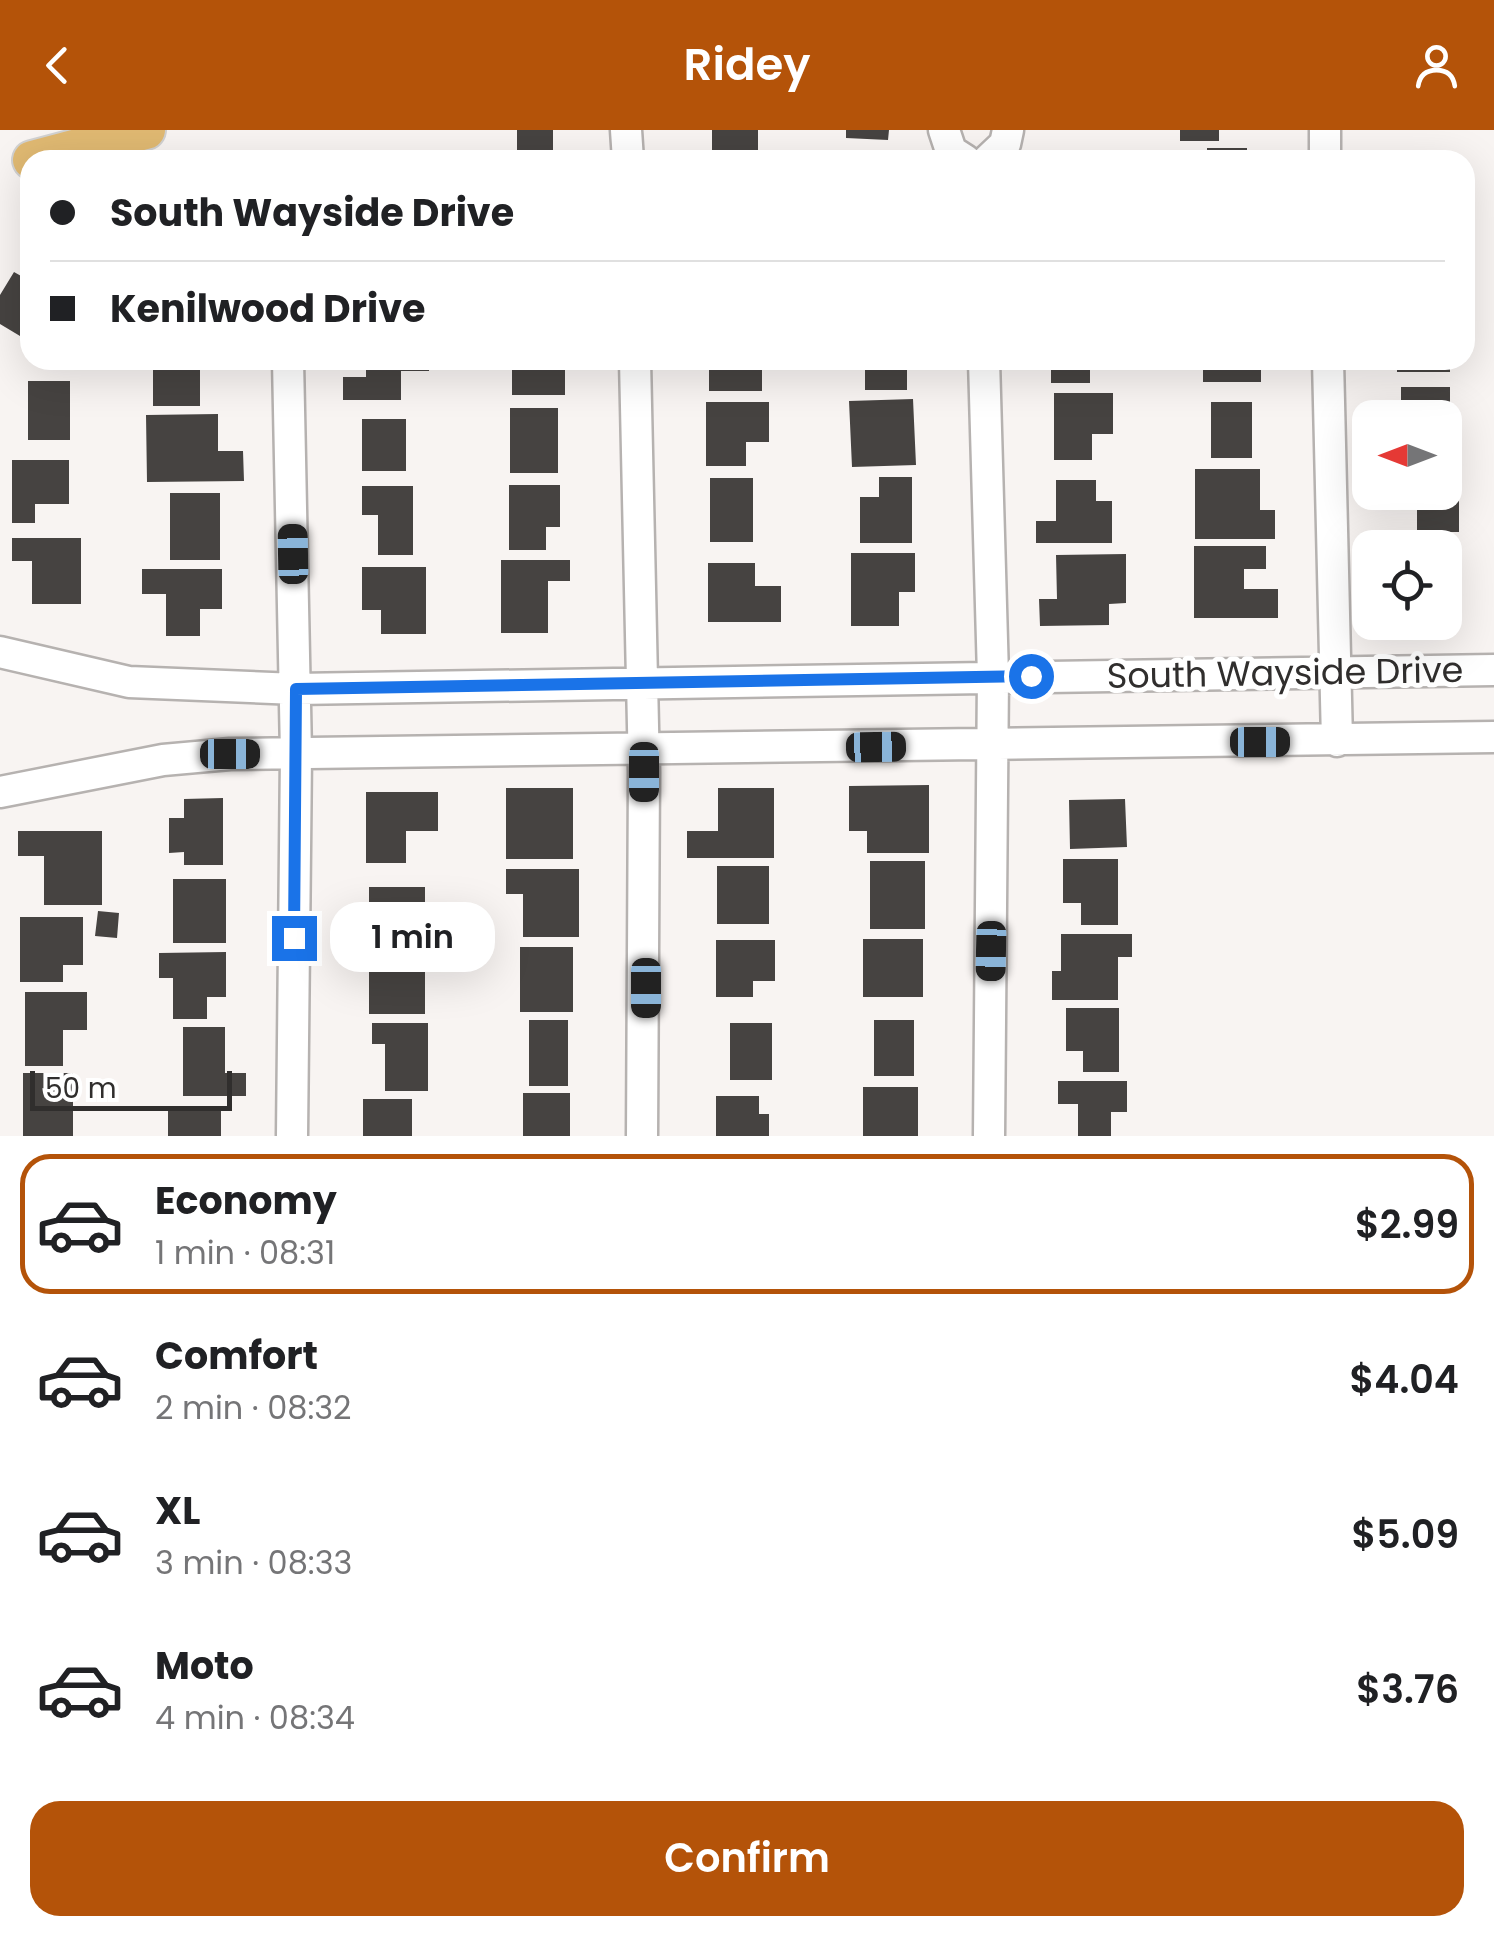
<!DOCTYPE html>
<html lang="en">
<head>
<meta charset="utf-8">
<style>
	body { margin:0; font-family:Poppins,sans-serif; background:#f2f2f2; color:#202124; height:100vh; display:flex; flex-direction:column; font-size:38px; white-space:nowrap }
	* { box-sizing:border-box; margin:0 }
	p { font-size:32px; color:#757577 }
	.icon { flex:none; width:55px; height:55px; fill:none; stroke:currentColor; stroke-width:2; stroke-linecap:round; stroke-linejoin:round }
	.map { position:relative; height:1006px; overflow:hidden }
	.side { display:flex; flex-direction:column; background:#fff; flex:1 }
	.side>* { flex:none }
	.banner { position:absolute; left:20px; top:20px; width:1455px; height:220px; border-radius:30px; box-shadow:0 10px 40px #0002; display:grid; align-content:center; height:220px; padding:0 30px; background:#fff }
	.needle { width:65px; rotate:270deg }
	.fabs { position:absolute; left:1352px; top:270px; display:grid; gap:20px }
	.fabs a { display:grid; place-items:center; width:110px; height:110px; border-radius:20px; background:#fff; box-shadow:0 10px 40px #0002; font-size:50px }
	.scale { position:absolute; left:30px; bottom:25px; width:202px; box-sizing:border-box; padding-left:10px; border:5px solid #302e2d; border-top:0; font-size:28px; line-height:35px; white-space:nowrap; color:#302e2d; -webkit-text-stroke:8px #fff; paint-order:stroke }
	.end { position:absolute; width:45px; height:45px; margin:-22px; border:12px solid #1a73e8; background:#fff; box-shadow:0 0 0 5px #fff }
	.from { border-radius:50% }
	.bubble { position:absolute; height:70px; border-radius:30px; background:#fff; box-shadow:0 10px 40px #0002; font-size:32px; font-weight:600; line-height:70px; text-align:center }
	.car { position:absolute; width:30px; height:60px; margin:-30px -15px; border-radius:12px; box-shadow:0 0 8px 2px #0007; background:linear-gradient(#222 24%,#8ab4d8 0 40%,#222 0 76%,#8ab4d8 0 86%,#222 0) }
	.banner b { display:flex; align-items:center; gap:35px; height:95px; font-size:38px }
	.banner b+b { border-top:2px solid #e0e0e0 }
	.banner i { width:25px; height:25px; background:#202124 }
	ul { padding:18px 0 0; list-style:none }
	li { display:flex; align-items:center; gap:30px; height:140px; margin:0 20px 15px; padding:0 10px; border:5px solid transparent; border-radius:30px }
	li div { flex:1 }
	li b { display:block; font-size:38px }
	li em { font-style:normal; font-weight:600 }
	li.current { border-color:#b45309 }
	li>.icon { width:90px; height:90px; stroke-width:1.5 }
	.primary-button { display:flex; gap:20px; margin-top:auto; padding:20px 30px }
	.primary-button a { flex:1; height:115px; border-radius:30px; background:#b45309; color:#fff; font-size:40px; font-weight:600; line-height:115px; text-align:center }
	header { display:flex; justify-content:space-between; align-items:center; height:130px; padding:0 30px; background:#b45309; color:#fff; font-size:45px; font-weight:600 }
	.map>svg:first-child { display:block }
	.building { fill:#464341 }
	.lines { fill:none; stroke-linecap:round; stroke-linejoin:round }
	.minor-casing { stroke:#b6b2b0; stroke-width:35 }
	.major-casing { stroke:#d1d1d1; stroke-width:42 }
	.minor { stroke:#fff; stroke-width:30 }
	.major { stroke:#e0b972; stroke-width:38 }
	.route { stroke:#1a73e8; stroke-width:12 }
	.labels { text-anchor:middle; stroke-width:10; stroke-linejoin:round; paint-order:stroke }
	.street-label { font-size:35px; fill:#302e2d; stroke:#fff }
</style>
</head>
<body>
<header><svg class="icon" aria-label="back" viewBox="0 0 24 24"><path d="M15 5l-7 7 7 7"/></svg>Ridey<svg class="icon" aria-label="person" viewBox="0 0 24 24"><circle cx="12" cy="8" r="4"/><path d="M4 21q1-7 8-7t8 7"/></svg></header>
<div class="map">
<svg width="1494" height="1006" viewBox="0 0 1494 1006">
	<rect width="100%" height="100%" fill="#f8f4f2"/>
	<!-- building -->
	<path class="building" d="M 517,0 L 553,0 L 553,22 L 517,22 Z
		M 712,0 L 758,0 L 758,30 L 712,30 Z
		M 846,0 L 889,0 L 888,10 L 846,8 Z
		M 1180,0 L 1219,0 L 1219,11 L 1180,11 Z
		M 1207,18 L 1247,18 L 1247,30 L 1207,30 Z
		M 838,26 L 897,26 L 897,30 L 838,30 Z
		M 14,142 L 30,151 L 30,212 L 0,194 L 0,165 Z
		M 153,230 L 200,230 L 200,276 L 153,276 Z
		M 366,230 L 429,230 L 429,241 L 401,241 L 401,270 L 343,270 L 343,247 L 366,247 Z
		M 496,230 L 565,230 L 565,265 L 512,265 L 512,236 L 496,236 Z
		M 709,230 L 762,230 L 762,261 L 709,261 Z
		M 865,230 L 907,230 L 907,260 L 865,260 Z
		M 1051,230 L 1090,230 L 1090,253 L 1051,253 Z
		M 1203,230 L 1261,230 L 1261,252 L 1203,252 Z
		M 1397,230 L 1450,230 L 1450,242 L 1397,242 Z
		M 28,251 L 70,251 L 70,310 L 28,310 Z
		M 1401,257 L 1450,257 L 1450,323 L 1445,323 L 1445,288 L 1401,288 Z
		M 1054,263 L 1113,263 L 1113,304 L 1092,304 L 1092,330 L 1054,330 Z
		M 913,269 L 916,335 L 852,337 L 849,271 Z
		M 706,272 L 769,272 L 769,312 L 746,312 L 746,336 L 706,336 Z
		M 1211,272 L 1252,272 L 1252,328 L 1211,328 Z
		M 510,278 L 558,278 L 558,343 L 510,343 Z
		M 218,284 L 218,321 L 243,321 L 244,351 L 147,352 L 146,285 Z
		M 362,289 L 406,289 L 406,341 L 362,341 Z
		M 12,330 L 69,330 L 69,374 L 35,374 L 35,393 L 12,393 Z
		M 1445,332 L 1459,332 L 1459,402 L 1417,402 L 1417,372 L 1400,372 L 1400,362 L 1445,362 Z
		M 1195,339 L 1260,339 L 1260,380 L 1275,380 L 1275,409 L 1195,409 Z
		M 879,347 L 912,347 L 912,413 L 860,413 L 860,367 L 879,367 Z
		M 710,348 L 753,348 L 753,412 L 710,412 Z
		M 1056,350 L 1096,350 L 1096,371 L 1112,371 L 1112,413 L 1036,413 L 1036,391 L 1056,391 Z
		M 509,355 L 560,355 L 560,397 L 546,397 L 546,420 L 509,420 Z
		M 362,356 L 413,356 L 413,425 L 378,425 L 378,385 L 362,385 Z
		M 170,363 L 220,363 L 220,430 L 170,430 Z
		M 12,408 L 81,408 L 81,474 L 32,474 L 32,431 L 12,431 Z
		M 1445,415 L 1458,415 L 1458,483 L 1445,483 Z
		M 1194,416 L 1266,416 L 1266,439 L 1244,439 L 1244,459 L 1278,459 L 1278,488 L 1194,488 Z
		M 851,423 L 915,423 L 915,462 L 899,462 L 899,496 L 851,496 Z
		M 1126,424 L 1126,473 L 1109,474 L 1109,495 L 1040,496 L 1039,469 L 1057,469 L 1056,425 Z
		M 501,430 L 570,430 L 570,451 L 548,451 L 548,503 L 501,503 Z
		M 708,433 L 755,433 L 755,456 L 781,456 L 781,492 L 708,492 Z
		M 362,437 L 426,437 L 426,504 L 381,504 L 381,480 L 362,480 Z
		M 142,439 L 222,439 L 222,479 L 200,479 L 200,506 L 166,506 L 166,464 L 142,464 Z
		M 929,655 L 929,723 L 867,723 L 867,701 L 849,701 L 849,656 Z
		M 506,658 L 573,658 L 573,729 L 506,729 Z
		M 718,658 L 774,658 L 774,728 L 687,728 L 687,701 L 718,701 Z
		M 366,662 L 438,662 L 438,701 L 406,701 L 406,733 L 366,733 Z
		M 223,668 L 223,735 L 184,735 L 184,722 L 169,723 L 169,688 L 184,688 L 184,669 Z
		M 1125,669 L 1127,717 L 1070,719 L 1069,670 Z
		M 18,701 L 102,701 L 102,775 L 44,775 L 44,726 L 18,726 Z
		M 1063,729 L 1118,729 L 1118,795 L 1081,795 L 1081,773 L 1063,773 Z
		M 870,731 L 925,731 L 925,799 L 870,799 Z
		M 717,736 L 769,736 L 769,794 L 717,794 Z
		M 506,739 L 579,739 L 579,807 L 523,807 L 523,764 L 506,764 Z
		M 173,749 L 226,749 L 226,813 L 173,813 Z
		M 369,757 L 425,757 L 425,806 L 369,806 Z
		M 98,781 L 119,783 L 117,808 L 95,806 Z
		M 20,787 L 83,787 L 83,835 L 63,835 L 63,852 L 20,852 Z
		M 1061,804 L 1132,804 L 1132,827 L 1118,827 L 1118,870 L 1052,870 L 1052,841 L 1061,841 Z
		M 863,809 L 923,809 L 923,867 L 863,867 Z
		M 716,810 L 775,810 L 775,851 L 753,851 L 753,867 L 716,867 Z
		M 520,817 L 573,817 L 573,882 L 520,882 Z
		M 369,821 L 425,821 L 425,884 L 369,884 Z
		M 226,822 L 226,867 L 207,867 L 207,889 L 173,889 L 173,848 L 159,848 L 159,823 Z
		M 25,862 L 87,862 L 87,900 L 63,900 L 63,936 L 25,936 Z
		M 1066,878 L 1119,878 L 1119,942 L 1083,942 L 1083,921 L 1066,921 Z
		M 529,890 L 568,890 L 568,956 L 529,956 Z
		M 874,890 L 914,890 L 914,946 L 874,946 Z
		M 372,893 L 428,893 L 428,961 L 385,961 L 385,914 L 372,914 Z
		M 730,893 L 772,893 L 772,950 L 730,950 Z
		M 183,897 L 225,897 L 225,943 L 246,943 L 246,966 L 183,966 Z
		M 23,943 L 73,943 L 73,1006 L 23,1006 Z
		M 1058,951 L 1127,951 L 1127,982 L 1111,982 L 1111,1006 L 1078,1006 L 1078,974 L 1058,974 Z
		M 863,957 L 918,957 L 918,1006 L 863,1006 Z
		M 523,963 L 570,963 L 570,1006 L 523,1006 Z
		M 716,966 L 759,966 L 759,984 L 769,984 L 769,1006 L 716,1006 Z
		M 363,969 L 412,969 L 412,1006 L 363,1006 Z
		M 168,979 L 221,979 L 221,1006 L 168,1006 Z"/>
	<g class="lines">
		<defs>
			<path id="minor" d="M 626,0 L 628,30
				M 944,0 L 951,21 L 965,30
				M 1325,0 L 1325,30
				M 988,30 L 1005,14 L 1008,0
				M 288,230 L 296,624 L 292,1006
				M 635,230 L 644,642 L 642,1006
				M 984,230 L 993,546 L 989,1006
				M 1328,230 L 1337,611
				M 0,522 L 129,552 L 296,559 L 1494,540
				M 0,662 L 163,630 L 230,624 L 1494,607"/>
			<path id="major" d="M 32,30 L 146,0"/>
		</defs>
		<!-- minor casing -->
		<use href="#minor" class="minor-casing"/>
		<!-- major casing -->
		<use href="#major" class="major-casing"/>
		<!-- minor -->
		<use href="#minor" class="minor"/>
		<!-- major -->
		<use href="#major" class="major"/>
	</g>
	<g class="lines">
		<!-- route -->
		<path class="route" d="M 294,808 L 296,559 L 1031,546"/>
	</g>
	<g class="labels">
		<!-- street labels -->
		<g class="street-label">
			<text transform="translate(1285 543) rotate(-1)" y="12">South Wayside Drive</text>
		</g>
	</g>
</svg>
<div class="fabs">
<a><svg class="needle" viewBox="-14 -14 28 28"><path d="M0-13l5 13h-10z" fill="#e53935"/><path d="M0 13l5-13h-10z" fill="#757577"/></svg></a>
<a><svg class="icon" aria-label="locate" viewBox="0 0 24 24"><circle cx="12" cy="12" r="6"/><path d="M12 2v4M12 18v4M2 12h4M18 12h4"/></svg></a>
</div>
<div class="scale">50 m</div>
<i class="end from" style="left:1031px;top:546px"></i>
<i class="end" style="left:294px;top:808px"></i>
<div class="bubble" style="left:330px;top:772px;width:165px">1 min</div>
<i class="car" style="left:293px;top:424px;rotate:359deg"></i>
<i class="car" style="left:1260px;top:612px;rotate:90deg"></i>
<i class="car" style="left:876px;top:617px;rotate:89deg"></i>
<i class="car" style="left:230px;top:624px;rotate:90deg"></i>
<i class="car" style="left:644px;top:642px;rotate:180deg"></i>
<i class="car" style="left:991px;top:821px;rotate:181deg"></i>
<i class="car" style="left:646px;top:858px;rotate:180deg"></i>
<div class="banner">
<b><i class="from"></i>South Wayside Drive</b>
<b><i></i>Kenilwood Drive</b>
</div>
</div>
<section class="side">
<ul>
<li class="current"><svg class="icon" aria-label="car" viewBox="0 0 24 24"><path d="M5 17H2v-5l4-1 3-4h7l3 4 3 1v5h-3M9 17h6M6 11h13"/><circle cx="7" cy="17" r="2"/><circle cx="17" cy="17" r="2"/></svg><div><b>Economy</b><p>1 min · 08:31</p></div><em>$2.99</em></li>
<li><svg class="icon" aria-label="car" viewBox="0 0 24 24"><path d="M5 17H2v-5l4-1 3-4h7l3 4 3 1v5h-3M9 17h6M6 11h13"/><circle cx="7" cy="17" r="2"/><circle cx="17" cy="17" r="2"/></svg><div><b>Comfort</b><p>2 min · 08:32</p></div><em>$4.04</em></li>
<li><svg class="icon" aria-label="car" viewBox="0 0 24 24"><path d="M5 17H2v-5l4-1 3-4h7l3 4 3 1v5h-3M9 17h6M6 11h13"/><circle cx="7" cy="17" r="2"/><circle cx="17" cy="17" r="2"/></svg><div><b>XL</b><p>3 min · 08:33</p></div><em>$5.09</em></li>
<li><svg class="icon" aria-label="car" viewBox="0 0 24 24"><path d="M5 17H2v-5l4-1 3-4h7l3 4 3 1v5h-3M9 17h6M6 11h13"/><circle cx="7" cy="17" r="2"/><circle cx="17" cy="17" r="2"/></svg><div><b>Moto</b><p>4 min · 08:34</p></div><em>$3.76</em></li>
</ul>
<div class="primary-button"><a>Confirm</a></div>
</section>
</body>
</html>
